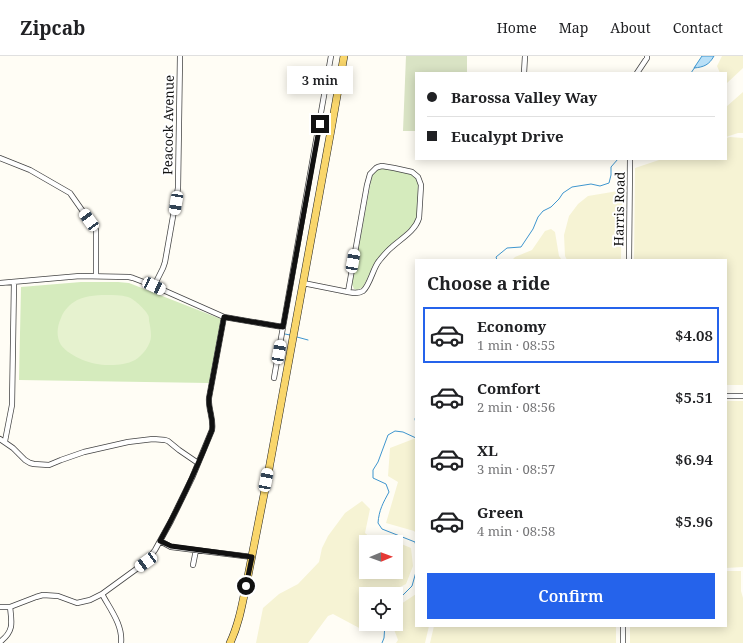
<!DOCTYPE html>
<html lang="en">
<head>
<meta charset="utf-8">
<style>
	body { margin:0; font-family:"Noto Serif",serif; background:#f6f6f6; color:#202124; height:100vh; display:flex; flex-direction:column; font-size:15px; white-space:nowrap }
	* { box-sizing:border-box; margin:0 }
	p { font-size:13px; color:#757577 }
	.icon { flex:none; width:22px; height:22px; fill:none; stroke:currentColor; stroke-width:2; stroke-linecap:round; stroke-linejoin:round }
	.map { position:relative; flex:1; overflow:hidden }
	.side { position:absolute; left:415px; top:203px; width:312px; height:368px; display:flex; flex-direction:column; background:#fff; border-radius:0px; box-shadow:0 2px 10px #0003 }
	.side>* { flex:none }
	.banner { position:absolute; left:415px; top:16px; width:312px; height:88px; border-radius:0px; box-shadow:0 2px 10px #0003; display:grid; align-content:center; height:88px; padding:0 12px; background:#fff }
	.needle { width:26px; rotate:89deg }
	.buttons { position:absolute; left:359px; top:479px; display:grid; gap:8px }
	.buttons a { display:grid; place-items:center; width:44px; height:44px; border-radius:0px; background:#fff; box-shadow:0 2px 10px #0003; font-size:20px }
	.end { position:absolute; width:18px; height:18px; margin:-9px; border:5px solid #111; background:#fff; box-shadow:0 0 0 2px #fff }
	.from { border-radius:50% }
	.bubble { position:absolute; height:28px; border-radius:0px; background:#fff; box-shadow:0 2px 10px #0003; font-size:13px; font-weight:600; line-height:28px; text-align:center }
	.car { position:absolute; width:12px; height:24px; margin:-12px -6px; border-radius:5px; box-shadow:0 0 3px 1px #0007; background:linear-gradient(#fff 24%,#345 0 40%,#fff 0 76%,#345 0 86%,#fff 0) }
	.banner b { display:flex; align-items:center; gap:14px; height:38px; font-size:15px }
	.banner b+b { border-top:1px solid #e0e0e0 }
	.banner i { width:10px; height:10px; background:#202124 }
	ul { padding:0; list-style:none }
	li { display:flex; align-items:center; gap:12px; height:56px; margin:0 8px 6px; padding:0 4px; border:2px solid transparent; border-radius:0px }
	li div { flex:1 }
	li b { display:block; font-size:15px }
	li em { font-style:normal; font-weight:600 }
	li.on { border-color:#2563eb }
	li>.icon { width:36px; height:36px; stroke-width:1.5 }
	h2 { padding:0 12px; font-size:18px; line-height:48px }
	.cta { display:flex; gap:8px; margin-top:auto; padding:8px 12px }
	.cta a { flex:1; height:46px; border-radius:0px; background:#2563eb; color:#fff; font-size:16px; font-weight:600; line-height:46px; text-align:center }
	header { display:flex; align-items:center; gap:24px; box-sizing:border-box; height:56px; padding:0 20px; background:#fff; border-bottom:1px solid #e0e0e0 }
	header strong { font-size:19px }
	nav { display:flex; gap:22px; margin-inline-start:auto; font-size:14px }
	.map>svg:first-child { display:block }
	.farmland { fill:#f6f3d4 }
	.green { fill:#d5ebbd }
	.cemetery { fill:#d9e3c4 }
	.pitch { fill:#e6f2cf }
	.water { fill:#b9e0f7; stroke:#3f96cf }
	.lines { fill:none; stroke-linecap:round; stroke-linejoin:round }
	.stream { stroke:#3f96cf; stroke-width:1 }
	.minor-casing { stroke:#444; stroke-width:6 }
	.primary-casing { stroke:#222; stroke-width:8 }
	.minor { stroke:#fff; stroke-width:4.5 }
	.primary { stroke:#f9d66b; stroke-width:7 }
	.route { stroke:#111; stroke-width:5 }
	.labels { text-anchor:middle; stroke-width:4; stroke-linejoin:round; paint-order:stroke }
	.street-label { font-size:13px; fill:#111; stroke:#fff }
</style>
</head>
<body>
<header>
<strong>Zipcab</strong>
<nav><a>Home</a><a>Map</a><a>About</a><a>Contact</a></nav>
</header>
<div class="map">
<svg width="743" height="587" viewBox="0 0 743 587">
	<rect width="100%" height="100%" fill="#fffdf5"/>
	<!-- farmland -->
	<path class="farmland" d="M 722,0 L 743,0 L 743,12 L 726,28 L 726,17 L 720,17 L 717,10 Z
		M 743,36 L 743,77 L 738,77 L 726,81 L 726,51 Z
		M 730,81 L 743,82 L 743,329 L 726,329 L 726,204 L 634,204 L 635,112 L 662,103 L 726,103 L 726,82 Z
		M 618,135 L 622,142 L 621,204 L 567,204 L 565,200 L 564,179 L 569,160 L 578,148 L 588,140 Z
		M 551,173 L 555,176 L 559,200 L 562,204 L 512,204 L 515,201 L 532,194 L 545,175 Z
		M 726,345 L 743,345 L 743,511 L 726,512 Z
		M 416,382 L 416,477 L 414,475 L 386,467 L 398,426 L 388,420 L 390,392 Z
		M 362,445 L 370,453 L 365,477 L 373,484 L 393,486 L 366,486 L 366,516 L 396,516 L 396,486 L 399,487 L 411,492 L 413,510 L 406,528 L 390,536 L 389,538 L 366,538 L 366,568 L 374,568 L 373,570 L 363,574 L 333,558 L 328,560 L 308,587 L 256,587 L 263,552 L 279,538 L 298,528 L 319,506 L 322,492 L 328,480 L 345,457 Z
		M 726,515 L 741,515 L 741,535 L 743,542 L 743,587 L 630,587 L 630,570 L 726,570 Z
		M 416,538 L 416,570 L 429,570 L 425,587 L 396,587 L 398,584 L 392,568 L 396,568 L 396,555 L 398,550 Z
		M 434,570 L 616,570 L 616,587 L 430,587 Z"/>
	<!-- green -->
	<path class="green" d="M 382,112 L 409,117 L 414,120 L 417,123 L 418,128 L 417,160 L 416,164 L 412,170 L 380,200 L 376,205 L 363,231 L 357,234 L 354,233 L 352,228 L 372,119 L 375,115 Z
		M 81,226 L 118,226 L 129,227 L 221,263 L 209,327 L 19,324 L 21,231 Z"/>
	<!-- cemetery -->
	<path class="cemetery" d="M 406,0 L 467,0 L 467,17 L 416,17 L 416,75 L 403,75 Z"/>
	<!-- pitch -->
	<path class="pitch" d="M 106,239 C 113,239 121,239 128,241 C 134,243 145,253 148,259 C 149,260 149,263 149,265 C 150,269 151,275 151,280 C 151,289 142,300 135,304 C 128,308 118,309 111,309 C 95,310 71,302 61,289 C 56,281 57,270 61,262 C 63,256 68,250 74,246 C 82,240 96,239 106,239 Z"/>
	<!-- water -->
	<path class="water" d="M 702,0 L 714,0 C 709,9 704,11 694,12 Z"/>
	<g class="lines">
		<!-- stream -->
		<path class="stream" d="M 691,17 L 695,11
			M 497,204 L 496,201 L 507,192 L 521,191 L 533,173 L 538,161 L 543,155 L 551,151 L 559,143 L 563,137 L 572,131 L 591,128 L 600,130 L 609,127 L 611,119 L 611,111 L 618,103
			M 285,278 L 290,279
			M 297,281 L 308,284
			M 416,360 L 415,363 L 416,367
			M 416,382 L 403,376 L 395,375 L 388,379 L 378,406 L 373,414 L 373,422 L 386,428 L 389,436 C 383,447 379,454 378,467 L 382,473 L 415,486 L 416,490
			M 396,546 L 412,530 L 416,516
			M 382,587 L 384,582 L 385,568"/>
		<defs>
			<path id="minor" d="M 524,17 L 525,0
				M 637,17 L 647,2 L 647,0
				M 0,102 L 30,114 L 70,137 L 96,174 L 96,220
				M 629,204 L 630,103
				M 0,227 L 80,220 L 129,221 L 133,222 L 154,230 L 224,261 L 283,271
				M 303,227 L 348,236 C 353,237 358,238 363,235 C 370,229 373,212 379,205 C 383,200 387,195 392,191 C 402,182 415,175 419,162 L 421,129 L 418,121 L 412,116 L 394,112 L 382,110 L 378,111 L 376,112 L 370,118 L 367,129 L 348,236
				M 154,230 L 163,212 L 165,206 L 178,132 L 180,0
				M 274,322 L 331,0
				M 726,340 L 743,340
				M 0,383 L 13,392 L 25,404 L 30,407 L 34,408 L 49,409 L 61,404 L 84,396 L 128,386 L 153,383 L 165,384 L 168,385 L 179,394 L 198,407
				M 5,385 L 12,349 L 14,226
				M 160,485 L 171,491 L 252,501
				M 193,509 L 196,494
				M 102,538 C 110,553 123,569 121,587
				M 0,551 L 10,551 L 36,541 L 43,539 L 58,540 L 77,547 L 90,544 L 102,538 L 146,506 L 155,494 L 171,465 L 192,422 L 212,374 C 214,363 208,353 209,342 L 224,261
				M 0,586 C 14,575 12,567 10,551
				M 623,587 L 623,570"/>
			<path id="primary" d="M 230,587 C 240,566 243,543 248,520 C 255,484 262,449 269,413 C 295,276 320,138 344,0"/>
		</defs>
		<!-- minor casing -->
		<use href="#minor" class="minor-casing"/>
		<!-- primary casing -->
		<use href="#primary" class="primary-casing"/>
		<!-- minor -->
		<use href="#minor" class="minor"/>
		<!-- primary -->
		<use href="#primary" class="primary"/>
	</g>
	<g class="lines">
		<!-- route -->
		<path class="route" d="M 246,530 L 252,501 L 171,490 L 160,485 C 180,449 197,412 212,374 C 214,363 208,353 209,342 L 224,261 L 283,271 L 320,68"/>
	</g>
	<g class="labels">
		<!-- street labels -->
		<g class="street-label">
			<text transform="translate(168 69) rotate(-89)" y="5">Peacock Avenue</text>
			<text transform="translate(619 153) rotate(-89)" y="5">Harris Road</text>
		</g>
	</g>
</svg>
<div class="buttons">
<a><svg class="needle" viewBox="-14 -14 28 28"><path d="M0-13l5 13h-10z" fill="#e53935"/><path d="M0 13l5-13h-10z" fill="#757577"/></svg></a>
<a><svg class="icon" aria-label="locate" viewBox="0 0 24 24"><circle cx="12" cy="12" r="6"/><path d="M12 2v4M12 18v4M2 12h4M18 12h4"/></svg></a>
</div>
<i class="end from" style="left:246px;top:530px"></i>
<i class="end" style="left:320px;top:68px"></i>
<div class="bubble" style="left:287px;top:10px;width:66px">3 min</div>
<i class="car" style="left:176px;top:147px;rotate:189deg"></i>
<i class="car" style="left:89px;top:164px;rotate:324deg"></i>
<i class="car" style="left:353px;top:205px;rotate:10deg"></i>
<i class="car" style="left:154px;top:230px;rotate:115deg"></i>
<i class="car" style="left:279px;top:296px;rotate:10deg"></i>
<i class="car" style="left:266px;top:424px;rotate:11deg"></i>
<i class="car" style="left:146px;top:506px;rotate:234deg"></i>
<div class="banner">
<b><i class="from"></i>Barossa Valley Way</b>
<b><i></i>Eucalypt Drive</b>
</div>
<section class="side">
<h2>Choose a ride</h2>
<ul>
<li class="on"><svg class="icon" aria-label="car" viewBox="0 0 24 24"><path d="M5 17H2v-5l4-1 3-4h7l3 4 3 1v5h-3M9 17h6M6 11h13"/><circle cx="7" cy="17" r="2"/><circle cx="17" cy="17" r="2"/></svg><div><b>Economy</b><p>1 min · 08:55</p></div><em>$4.08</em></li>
<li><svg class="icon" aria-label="car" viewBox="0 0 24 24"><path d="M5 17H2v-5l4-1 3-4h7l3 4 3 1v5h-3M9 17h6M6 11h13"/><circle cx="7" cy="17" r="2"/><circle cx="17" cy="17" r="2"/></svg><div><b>Comfort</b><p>2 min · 08:56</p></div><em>$5.51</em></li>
<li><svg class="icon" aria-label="car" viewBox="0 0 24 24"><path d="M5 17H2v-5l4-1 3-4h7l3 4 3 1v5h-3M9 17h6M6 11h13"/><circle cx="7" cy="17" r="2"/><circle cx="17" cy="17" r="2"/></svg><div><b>XL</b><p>3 min · 08:57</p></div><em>$6.94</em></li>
<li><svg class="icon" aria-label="car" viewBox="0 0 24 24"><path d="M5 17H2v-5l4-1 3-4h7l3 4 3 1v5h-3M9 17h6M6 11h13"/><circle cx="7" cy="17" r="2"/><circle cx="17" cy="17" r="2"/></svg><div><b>Green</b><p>4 min · 08:58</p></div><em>$5.96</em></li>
</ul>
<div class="cta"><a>Confirm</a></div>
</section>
</div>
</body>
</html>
